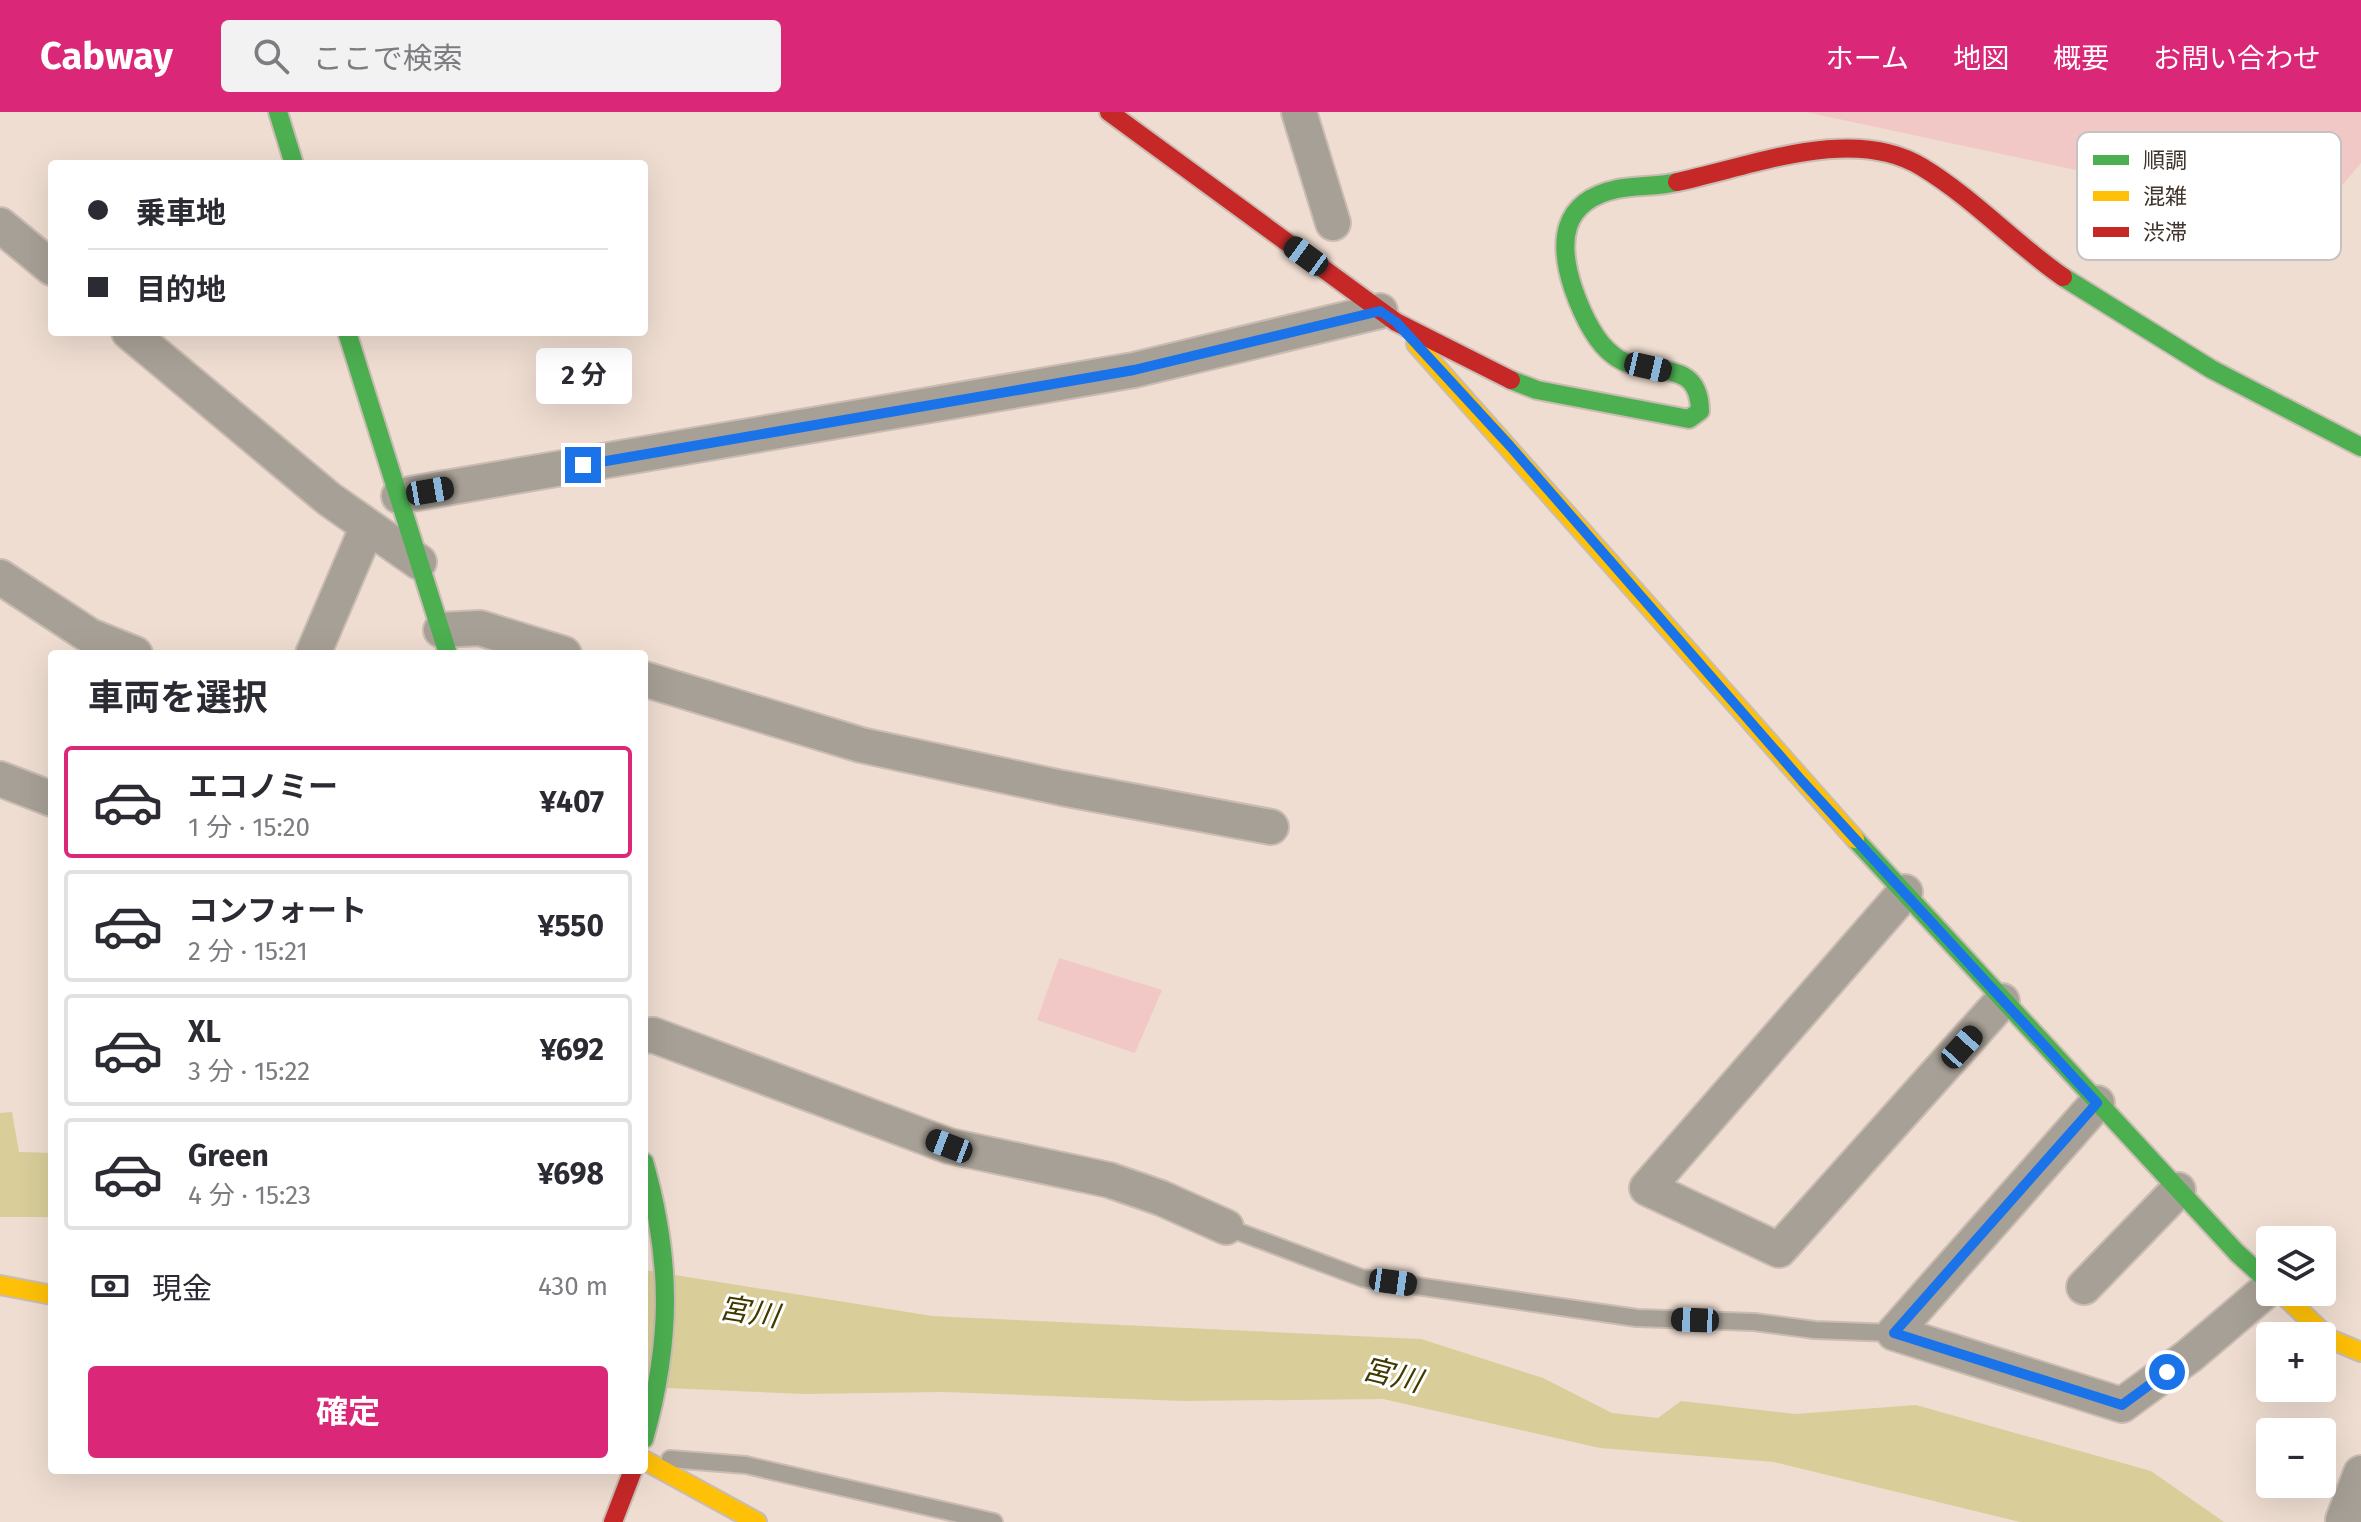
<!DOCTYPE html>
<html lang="ja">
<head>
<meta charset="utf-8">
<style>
	body { margin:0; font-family:"Fira Sans","Noto Sans JP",sans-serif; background:#f2f2f3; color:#2b2b33; height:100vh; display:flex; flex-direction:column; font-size:30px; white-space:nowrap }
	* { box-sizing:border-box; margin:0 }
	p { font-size:26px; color:#7c7c81 }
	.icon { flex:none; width:44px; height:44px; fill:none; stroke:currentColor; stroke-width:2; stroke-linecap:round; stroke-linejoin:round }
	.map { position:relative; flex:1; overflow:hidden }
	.details { position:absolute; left:48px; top:538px; width:600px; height:824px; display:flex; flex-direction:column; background:#fff; border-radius:8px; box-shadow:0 8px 32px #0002 }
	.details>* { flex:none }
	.banner { position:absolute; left:48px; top:48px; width:600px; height:176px; border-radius:8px; box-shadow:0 8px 32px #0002; display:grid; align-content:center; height:176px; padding:0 40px; background:#fff }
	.buttons { position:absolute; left:2256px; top:1114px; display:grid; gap:16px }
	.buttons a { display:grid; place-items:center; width:80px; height:80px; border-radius:8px; background:#fff; box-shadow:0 8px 32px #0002; font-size:40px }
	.end { position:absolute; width:36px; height:36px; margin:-18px; border:10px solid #1a73e8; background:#fff; box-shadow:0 0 0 4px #fff }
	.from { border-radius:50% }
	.bubble { position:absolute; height:56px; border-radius:8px; background:#fff; box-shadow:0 8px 32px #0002; font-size:26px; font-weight:700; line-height:56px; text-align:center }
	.car { position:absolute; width:24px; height:48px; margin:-24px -12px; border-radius:10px; box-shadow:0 0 6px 2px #0007; background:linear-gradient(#222 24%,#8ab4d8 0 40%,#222 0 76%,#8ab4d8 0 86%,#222 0) }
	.banner b { display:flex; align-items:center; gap:28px; height:76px; font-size:30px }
	.banner b+b { border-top:2px solid #e1e1e2 }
	.banner i { width:20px; height:20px; background:#2b2b33 }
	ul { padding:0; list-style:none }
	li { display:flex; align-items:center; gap:24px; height:112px; margin:0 16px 12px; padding:0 24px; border:4px solid #e1e1e2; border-radius:8px }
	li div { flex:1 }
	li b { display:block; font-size:30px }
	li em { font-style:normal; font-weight:700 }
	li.on { border-color:#db2777 }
	li>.icon { width:72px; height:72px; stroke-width:1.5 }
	h2 { padding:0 40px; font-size:36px; line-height:96px }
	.pay { display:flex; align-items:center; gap:20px; height:88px; padding:0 40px; font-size:30px }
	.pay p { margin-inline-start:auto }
	.primary-button { display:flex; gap:16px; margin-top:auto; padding:16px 40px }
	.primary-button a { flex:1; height:92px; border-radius:8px; background:#db2777; color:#fff; font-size:32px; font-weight:700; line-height:92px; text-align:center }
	header { display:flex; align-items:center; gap:48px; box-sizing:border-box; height:112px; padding:0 40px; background:#db2777; color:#fff }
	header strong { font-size:38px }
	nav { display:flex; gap:44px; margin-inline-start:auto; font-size:28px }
	.search { width:560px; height:72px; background:#f2f2f3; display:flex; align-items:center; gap:20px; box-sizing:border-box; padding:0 28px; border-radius:8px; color:#7c7c81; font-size:30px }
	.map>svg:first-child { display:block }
	.green { fill:#f2c8c6 }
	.water { fill:#d9ce9a }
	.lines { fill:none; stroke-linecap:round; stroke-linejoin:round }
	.lane-casing { stroke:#cabcb2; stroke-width:20 }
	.street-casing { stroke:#cabcb2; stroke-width:38 }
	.fast-casing { stroke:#cabcb2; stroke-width:22 }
	.slow-casing { stroke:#cabcb2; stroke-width:22 }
	.jam-casing { stroke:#cabcb2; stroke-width:22 }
	.lane { stroke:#a7a096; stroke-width:16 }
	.street { stroke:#a7a096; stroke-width:34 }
	.fast { stroke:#4caf50; stroke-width:18 }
	.slow { stroke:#ffc107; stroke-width:18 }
	.jam { stroke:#c62828; stroke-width:18 }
	.route { stroke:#1a73e8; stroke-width:10 }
	.labels { text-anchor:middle; stroke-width:6; stroke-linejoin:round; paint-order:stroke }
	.water-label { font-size:30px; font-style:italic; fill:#403900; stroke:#fff }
	.key { fill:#fff; stroke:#c6c2c0; stroke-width:2 }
	.key-label { font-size:22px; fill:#41342c }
</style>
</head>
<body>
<header>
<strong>Cabway</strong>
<div class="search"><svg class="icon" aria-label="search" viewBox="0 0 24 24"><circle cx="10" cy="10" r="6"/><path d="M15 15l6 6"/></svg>ここで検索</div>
<nav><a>ホーム</a><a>地図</a><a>概要</a><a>お問い合わせ</a></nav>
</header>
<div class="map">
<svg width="2361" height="1410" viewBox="0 0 2361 1410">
	<rect width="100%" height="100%" fill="#efddd1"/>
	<!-- green -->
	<path class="green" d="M 1806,0 L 2361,0 L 2361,51 L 2340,76 L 2081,59 Z
		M 1059,846 L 1162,878 L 1135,941 L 1037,908 Z"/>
	<!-- water -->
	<path class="water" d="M 12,1000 L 19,1040 L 52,1041 L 52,1105 L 0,1105 L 0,1001 Z
		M 644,1158 L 932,1204 L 1421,1227 L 1543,1266 L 1612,1301 L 1658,1306 L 1681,1289 L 1795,1302 L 1916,1293 L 2151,1359 L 2224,1410 L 2020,1410 L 1774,1350 L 1600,1336 L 1383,1287 L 1184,1289 L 943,1280 L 803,1282 L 644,1275 Z"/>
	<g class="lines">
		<defs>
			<path id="lane" d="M 1226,1115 L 1362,1166 L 1637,1206 L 1754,1210 L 1815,1218 L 1894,1221
				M 670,1347 L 746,1353 L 994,1410"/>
			<path id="street" d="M 1299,0 L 1333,111
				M 0,113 L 52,156
				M 129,220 L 329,387 L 419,450
				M 399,384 L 1134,258 L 1380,199
				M 0,465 L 90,524 L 135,542
				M 441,518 L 480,516 L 564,542
				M 313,542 L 367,416
				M 644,567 L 861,633 L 1062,676 L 1271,715
				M 0,667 L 52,687
				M 1905,780 L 1647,1076 L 1779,1138 L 2002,889
				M 644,924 L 653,923 L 949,1034 L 1109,1068 L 1161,1086 L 1226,1115
				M 2097,991 L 1894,1221 L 2122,1293 L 2189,1244 L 2270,1175
				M 2084,1175 L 2178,1078
				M 2347,1410 L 2343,1408 L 2361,1361"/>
			<path id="fast" d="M 278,0 L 294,52
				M 2063,165 L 2211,257 L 2361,335
				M 347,220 L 448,542
				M 1511,268 L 1537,278 L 1689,307 L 1700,299 C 1699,241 1645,269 1613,243 C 1593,228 1581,199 1573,176 C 1558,130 1561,89 1617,77 C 1636,73 1657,75 1677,70
				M 1855,727 L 2237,1141 L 2270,1171
				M 644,1050 C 672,1148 672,1229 644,1327"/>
			<path id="slow" d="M 1416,232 L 1855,727
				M 0,1173 L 52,1183
				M 2280,1180 L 2330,1227 L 2361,1240
				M 644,1348 L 757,1410"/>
			<path id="jam" d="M 1109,0 L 1396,210 L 1511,268
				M 1677,70 C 1750,55 1852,12 1922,55 C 1973,86 2014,131 2063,165
				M 613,1410 L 633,1358"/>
		</defs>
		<!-- lane casing -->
		<use href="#lane" class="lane-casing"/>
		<!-- street casing -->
		<use href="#street" class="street-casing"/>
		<!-- fast casing -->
		<use href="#fast" class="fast-casing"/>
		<!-- slow casing -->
		<use href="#slow" class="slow-casing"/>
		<!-- jam casing -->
		<use href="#jam" class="jam-casing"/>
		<!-- lane -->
		<use href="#lane" class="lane"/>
		<!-- street -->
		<use href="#street" class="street"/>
		<!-- fast -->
		<use href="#fast" class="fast"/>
		<!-- slow -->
		<use href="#slow" class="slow"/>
		<!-- jam -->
		<use href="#jam" class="jam"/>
	</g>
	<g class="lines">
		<!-- route -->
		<path class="route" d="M 583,353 L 1134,258 L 1380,199 L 1396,210 L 1510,334 L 1802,669 L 2097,991 L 1894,1221 L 2122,1293 L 2167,1260"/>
	</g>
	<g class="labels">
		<!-- water labels -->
		<g class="water-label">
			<text transform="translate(749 1200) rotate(9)" y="10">宮川</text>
			<text transform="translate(1392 1263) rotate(14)" y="10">宮川</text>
		</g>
	</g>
	<!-- legend -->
	<rect x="2077" y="20" width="264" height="128" rx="12" class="key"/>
	<rect x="2093" y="43" width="36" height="10" fill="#4caf50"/>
	<rect x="2093" y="79" width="36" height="10" fill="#ffc107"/>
	<rect x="2093" y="115" width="36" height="10" fill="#c62828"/>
	<g class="key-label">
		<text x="2143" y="56">順調</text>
		<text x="2143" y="92">混雑</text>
		<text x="2143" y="128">渋滞</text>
	</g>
</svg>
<div class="buttons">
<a><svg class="icon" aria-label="layers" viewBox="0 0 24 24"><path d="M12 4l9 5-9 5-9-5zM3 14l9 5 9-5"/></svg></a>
<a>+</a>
<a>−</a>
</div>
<i class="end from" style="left:2167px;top:1260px"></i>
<i class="end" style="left:583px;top:353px"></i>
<div class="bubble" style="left:536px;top:236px;width:96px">2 分</div>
<i class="car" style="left:1306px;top:144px;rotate:306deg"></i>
<i class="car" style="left:1648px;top:255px;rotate:103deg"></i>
<i class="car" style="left:430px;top:379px;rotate:80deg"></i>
<i class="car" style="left:1962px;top:935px;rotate:42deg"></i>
<i class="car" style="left:949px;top:1034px;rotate:291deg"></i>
<i class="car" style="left:1393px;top:1170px;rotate:98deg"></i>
<i class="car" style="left:1695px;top:1208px;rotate:272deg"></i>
<div class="banner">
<b><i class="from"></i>乗車地</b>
<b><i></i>目的地</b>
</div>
<section class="details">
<h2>車両を選択</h2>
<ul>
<li class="on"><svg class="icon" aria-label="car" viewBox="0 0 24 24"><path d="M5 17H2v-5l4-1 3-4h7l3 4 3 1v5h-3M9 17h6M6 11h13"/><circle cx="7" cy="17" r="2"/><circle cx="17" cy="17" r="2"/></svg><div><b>エコノミー</b><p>1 分 · 15:20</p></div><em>¥407</em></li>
<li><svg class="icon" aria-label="car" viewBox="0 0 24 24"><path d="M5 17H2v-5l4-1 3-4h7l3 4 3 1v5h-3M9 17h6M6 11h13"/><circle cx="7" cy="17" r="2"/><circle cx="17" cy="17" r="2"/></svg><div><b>コンフォート</b><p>2 分 · 15:21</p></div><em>¥550</em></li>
<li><svg class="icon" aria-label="car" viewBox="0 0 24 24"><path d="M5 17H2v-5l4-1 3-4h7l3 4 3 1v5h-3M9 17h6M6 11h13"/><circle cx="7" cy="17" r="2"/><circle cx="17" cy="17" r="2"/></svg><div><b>XL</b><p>3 分 · 15:22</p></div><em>¥692</em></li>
<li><svg class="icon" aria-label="car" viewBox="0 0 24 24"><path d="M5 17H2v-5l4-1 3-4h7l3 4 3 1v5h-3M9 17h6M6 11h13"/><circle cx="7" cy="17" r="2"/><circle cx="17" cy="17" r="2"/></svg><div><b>Green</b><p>4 分 · 15:23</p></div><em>¥698</em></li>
</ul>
<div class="pay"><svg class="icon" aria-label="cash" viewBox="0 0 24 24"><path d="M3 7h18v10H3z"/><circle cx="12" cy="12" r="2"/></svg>現金<p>430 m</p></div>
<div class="primary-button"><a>確定</a></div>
</section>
</div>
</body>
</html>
